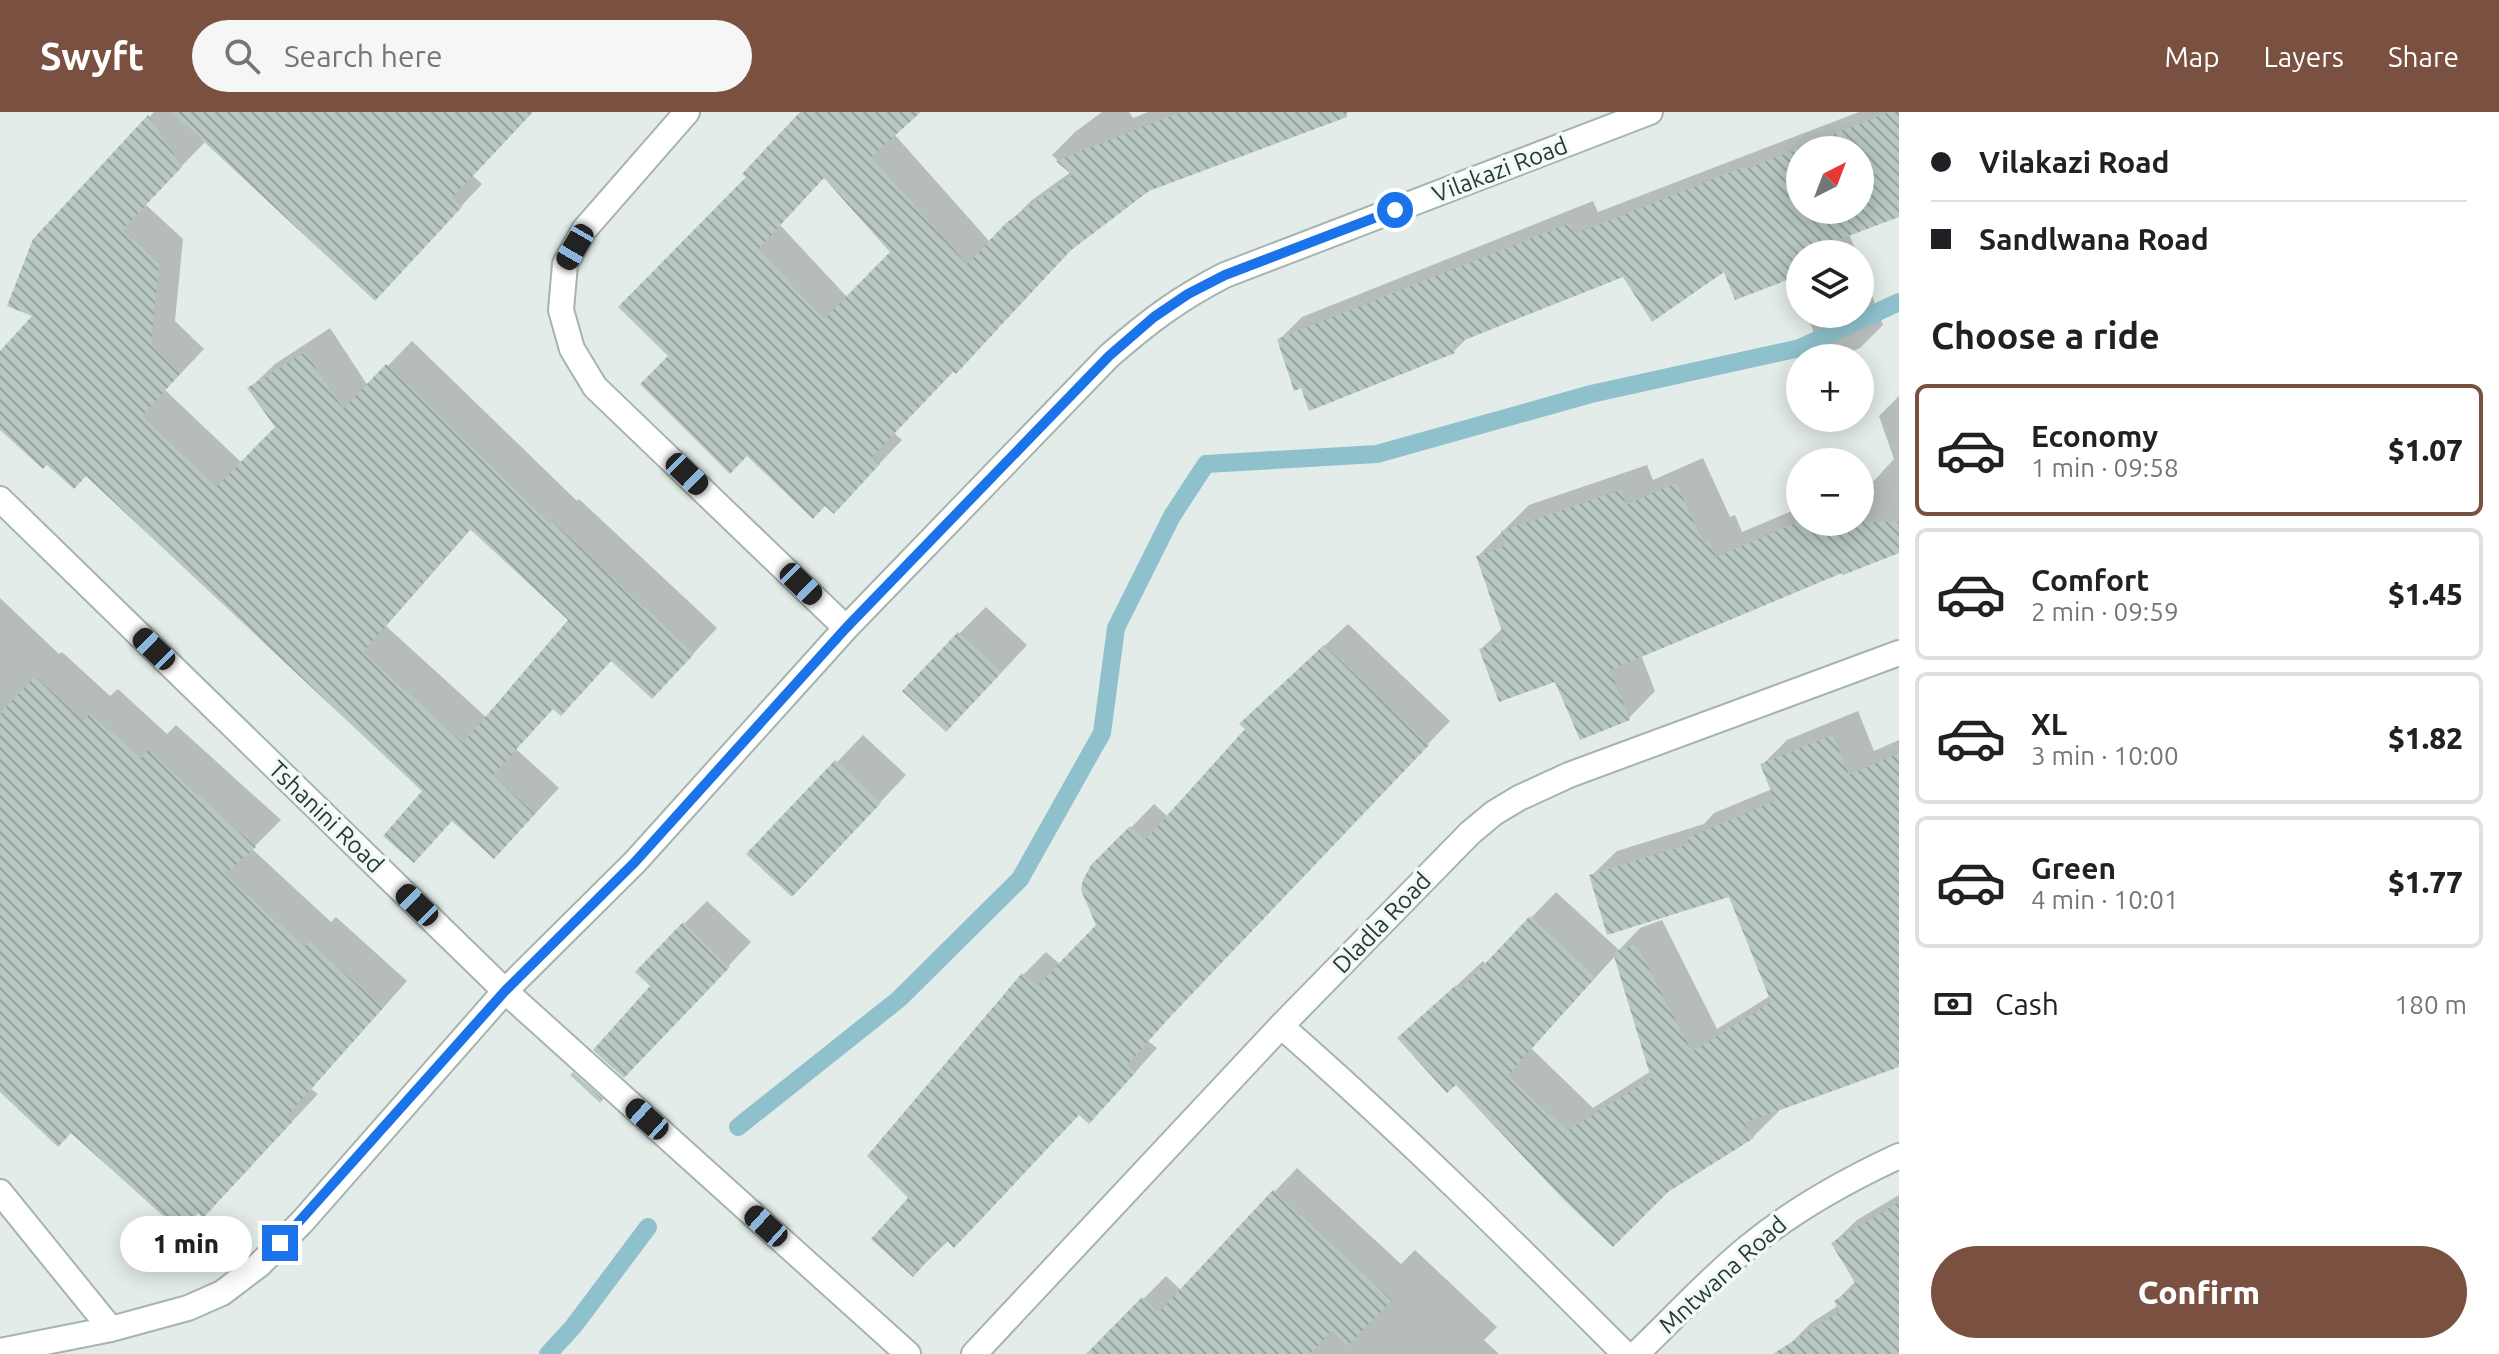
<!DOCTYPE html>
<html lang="en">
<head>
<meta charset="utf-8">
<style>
	body { margin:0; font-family:Ubuntu,sans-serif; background:#f6f6f6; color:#202124; height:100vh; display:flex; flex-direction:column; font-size:30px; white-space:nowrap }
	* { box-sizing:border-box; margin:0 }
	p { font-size:26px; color:#757577 }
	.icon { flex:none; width:44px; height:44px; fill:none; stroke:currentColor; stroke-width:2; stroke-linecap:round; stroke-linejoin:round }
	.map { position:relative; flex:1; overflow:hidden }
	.panel { display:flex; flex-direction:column; background:#fff; width:600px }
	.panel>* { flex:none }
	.hud { display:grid; align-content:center; height:176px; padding:0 32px; background:#fff }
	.needle { width:52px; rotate:42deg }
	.buttons { position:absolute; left:1786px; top:24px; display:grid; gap:16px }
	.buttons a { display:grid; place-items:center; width:88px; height:88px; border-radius:50%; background:#fff; box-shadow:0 4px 20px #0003; font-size:40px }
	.end { position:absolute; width:36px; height:36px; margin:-18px; border:10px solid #1a73e8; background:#fff; box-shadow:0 0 0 4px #fff }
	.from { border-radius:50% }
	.bubble { position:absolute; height:56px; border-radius:28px; background:#fff; box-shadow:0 4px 20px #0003; font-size:26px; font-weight:800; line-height:56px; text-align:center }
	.car { position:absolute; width:24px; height:48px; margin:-24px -12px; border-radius:10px; box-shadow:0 0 6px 2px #0007; background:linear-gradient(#222 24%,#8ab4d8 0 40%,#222 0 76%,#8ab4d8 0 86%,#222 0) }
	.hud b { display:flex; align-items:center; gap:28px; height:76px; font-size:30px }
	.hud b+b { border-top:2px solid #e0e0e0 }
	.hud i { width:20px; height:20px; background:#202124 }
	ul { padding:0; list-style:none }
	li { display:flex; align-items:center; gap:24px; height:132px; margin:0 16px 12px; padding:0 16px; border:4px solid #e0e0e0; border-radius:12px }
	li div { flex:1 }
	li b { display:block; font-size:30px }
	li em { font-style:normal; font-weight:800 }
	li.active { border-color:#7a5041 }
	li>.icon { width:72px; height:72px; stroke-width:1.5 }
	h2 { padding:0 32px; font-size:36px; line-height:96px }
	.pay { display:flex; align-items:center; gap:20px; height:88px; padding:0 32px; font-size:30px }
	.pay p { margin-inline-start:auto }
	.button { display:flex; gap:16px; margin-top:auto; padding:16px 32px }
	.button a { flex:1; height:92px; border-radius:48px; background:#7a5041; color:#fff; font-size:32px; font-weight:800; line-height:92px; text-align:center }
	header { display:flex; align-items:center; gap:48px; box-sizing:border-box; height:112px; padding:0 40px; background:#7a5041; color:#fff }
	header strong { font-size:38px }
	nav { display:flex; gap:44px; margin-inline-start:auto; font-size:28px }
	.search { width:560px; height:72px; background:#f6f6f6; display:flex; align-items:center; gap:20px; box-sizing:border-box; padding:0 28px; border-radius:44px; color:#757577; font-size:30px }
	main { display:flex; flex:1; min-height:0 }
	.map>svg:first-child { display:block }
	.shadow { fill:#0003; fill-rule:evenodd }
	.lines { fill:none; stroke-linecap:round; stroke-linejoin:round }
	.stream { stroke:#8fc1cd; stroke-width:18 }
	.building { fill:url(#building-back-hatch); fill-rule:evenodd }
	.minor-casing { stroke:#a6b4af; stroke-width:28 }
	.minor { stroke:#fff; stroke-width:24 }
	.route { stroke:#1a73e8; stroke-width:10 }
	.labels { text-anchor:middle; stroke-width:7; stroke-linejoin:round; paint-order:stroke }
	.street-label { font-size:24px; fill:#243c37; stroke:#f3f9f6 }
</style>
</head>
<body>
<header>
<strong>Swyft</strong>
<div class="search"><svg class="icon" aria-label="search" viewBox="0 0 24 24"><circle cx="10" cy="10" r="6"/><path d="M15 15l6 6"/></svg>Search here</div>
<nav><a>Map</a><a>Layers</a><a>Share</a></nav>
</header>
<main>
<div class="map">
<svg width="1899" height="1242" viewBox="0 0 1899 1242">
	<defs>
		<pattern id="building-back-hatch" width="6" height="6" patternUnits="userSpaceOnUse" patternTransform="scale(2)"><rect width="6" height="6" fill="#b8c7c1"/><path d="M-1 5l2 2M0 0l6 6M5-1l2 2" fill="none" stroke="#95a39e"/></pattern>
	</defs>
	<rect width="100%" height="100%" fill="#e3ece8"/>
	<!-- shadow -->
	<path class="shadow" d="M 154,0 L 532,0 L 472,63 L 482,72 L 396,164 L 206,29 L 145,92 L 183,127 L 175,209 L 204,237 L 165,278 L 242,351 L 278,315 L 250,276 L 275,252 L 330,216 L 368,274 L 412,229 L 577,389 L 579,387 L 717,516 L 676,560 L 612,548 L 554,595 L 516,637 L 559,676 L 519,719 L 454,707 L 87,362 L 0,315 L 0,242 L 36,204 L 36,125 ZM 472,416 L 571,508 L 487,606 L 386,514 Z
		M 802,0 L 918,0 L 894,22 L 990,130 L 1032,88 L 1071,60 L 1052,43 L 1075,20 L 1102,0 L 1129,0 L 1133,6 L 1148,0 L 1349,0 L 1148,78 L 1075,134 L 954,257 L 894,321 L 902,328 L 856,376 L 671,244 L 749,65 ZM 825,64 L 892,140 L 848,186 L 780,113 Z
		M 1859,0 L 1899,0 L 1899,103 L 1849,122 L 1857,142 L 1800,142 L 1800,188 L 1790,165 L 1725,157 L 1624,163 L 1468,225 L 1454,239 L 1303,274 L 1279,228 L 1302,205 L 1593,89 L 1598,100 ZM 1800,38 L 1860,38 L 1860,98 L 1800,98 Z
		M 1860,151 L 1883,213 L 1860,236 L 1835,246 L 1825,246 L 1806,202 L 1860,202 Z
		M 1899,284 L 1899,439 L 1843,458 L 1641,543 L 1655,579 L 1629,606 L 1556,567 L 1481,537 L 1503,516 L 1478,444 L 1529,393 L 1647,353 L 1653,368 L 1703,346 L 1730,405 L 1735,403 L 1742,420 L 1794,398 L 1796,401 L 1800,400 L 1800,410 L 1860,410 L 1860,376 L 1871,372 L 1894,347 L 1879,304 Z
		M 0,486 L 59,542 L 62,540 L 110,584 L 118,577 L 167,622 L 176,613 L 281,708 L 252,737 L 331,810 L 336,805 L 407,869 L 311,977 L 318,982 L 229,1077 L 0,942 Z
		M 986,495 L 1027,533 L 973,591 L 959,522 Z
		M 1348,512 L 1450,609 L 1192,879 L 1148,929 L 1157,936 L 1111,987 L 1080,1001 L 913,1163 L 911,1086 L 870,1044 L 1024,862 L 1046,840 L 1061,853 L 1099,813 L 1124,723 L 1154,692 L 1168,705 L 1247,617 L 1265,589 Z
		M 1858,599 L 1874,639 L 1899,628 L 1899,953 L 1777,998 L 1778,1000 L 1753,1025 L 1667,1078 L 1456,970 L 1400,926 L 1483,849 L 1486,853 L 1556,780 L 1619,838 L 1640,816 L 1662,808 L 1717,917 L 1770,884 L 1730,783 L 1591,764 L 1617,739 L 1704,712 L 1714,701 L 1772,677 L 1762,653 L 1787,628 ZM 1616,843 L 1651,959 L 1593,996 L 1531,936 Z
		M 863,623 L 906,663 L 818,756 L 749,742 Z
		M 707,789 L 751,830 L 647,940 L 684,812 Z
		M 1297,1056 L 1401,1152 L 1415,1138 L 1497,1215 L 1484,1228 L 1499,1242 L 1113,1242 L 1101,1230 L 1166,1164 L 1181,1178 Z
		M 1899,1083 L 1899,1242 L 1793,1242 L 1788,1234 L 1811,1211 L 1839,1193 L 1836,1189 L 1856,1169 L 1833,1131 L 1857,1108 Z"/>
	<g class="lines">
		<!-- stream -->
		<path class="stream" d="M 738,1015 L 899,887 L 1020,767 L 1102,621 L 1116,516 L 1172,404 L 1206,352 L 1377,342 L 1591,282 L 1800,236 L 1899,190
			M 548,1242 L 573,1215 L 648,1115"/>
	</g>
	<!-- building -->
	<path class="building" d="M 172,0 L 533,0 L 452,86 L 462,95 L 375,189 Z
		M 800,0 L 921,0 L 871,45 L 967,152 L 1006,111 L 1072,63 L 1056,49 L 1181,0 L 1346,0 L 1347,5 L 1149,79 L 1070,139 L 956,262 L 953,260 L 872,345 L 880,352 L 834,402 L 825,394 L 813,407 L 747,344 L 730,362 L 640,272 L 668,244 L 618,195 L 746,65 L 742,62 ZM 824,66 L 890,140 L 824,207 L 758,137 Z
		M 1889,0 L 1899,0 L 1899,105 L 1800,142 L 1800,163 L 1735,188 L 1724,160 L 1652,210 L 1623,165 L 1452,233 L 1455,241 L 1309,299 L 1301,276 L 1294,279 L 1277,227 L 1570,111 L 1575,122 L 1746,54 L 1747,57 ZM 1800,38 L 1860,38 L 1860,98 L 1800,98 Z
		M 148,3 L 182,55 L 122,118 L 159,152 L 151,234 L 180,262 L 142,304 L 216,375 L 275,315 L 247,276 L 305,240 L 343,297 L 386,252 L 551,412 L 553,410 L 694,542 L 652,587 L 611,549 L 561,604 L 553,597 L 493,663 L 535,702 L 494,747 L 452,709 L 414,751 L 383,724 L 422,679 L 86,364 L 74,377 L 47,353 L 43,357 L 0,318 L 0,239 L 32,204 L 7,194 L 33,127 ZM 470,417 L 568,508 L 463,631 L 363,540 Z
		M 1676,371 L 1703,430 L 1708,428 L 1716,445 L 1798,410 L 1899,410 L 1899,441 L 1843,463 L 1842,461 L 1610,558 L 1630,608 L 1580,628 L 1555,570 L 1499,590 L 1479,537 L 1505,528 L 1476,444 L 1505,434 L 1501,419 L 1621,378 L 1626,393 Z
		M 958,520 L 1002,560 L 946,620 L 902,579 Z
		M 1324,533 L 1429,633 L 1170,905 L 1127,953 L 1136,960 L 1089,1012 L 1079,1003 L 954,1136 L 946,1128 L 913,1165 L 871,1127 L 908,1086 L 867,1044 L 1022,861 L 1037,874 L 1096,813 L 1081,778 L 1083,768 L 1091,753 L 1130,714 L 1145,728 L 1245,617 L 1239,612 Z
		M 35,564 L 83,609 L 90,601 L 141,646 L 148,638 L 256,735 L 225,762 L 304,835 L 309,829 L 383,896 L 287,1004 L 293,1009 L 203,1106 L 198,1101 L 181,1120 L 71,1021 L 58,1035 L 0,980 L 0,602 Z
		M 1833,623 L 1849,663 L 1899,641 L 1899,955 L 1744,1011 L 1754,1026 L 1668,1080 L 1613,1135 L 1563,1087 L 1456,973 L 1447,981 L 1397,926 L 1456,873 L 1461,877 L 1530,804 L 1596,865 L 1508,963 L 1567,1019 L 1651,966 L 1613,841 L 1636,832 L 1692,940 L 1771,890 L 1729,785 L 1607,823 L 1589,763 L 1690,732 L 1687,726 L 1775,689 L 1760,652 Z
		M 835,648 L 881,691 L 792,785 L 746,742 Z
		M 683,810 L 730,855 L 624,966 L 593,938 L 650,874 L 635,860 Z
		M 573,960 L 603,987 L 600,991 L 570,963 Z
		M 1273,1078 L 1392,1188 L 1348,1234 L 1331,1219 L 1310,1242 L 1086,1242 L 1142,1185 L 1158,1201 Z
		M 1899,1090 L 1899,1242 L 1773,1242 L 1840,1199 L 1834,1189 L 1857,1174 L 1831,1131 Z"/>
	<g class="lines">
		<defs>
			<path id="minor" d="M 687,0 L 584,118 L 565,152 L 561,198 L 572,237 L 595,275 L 846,516
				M 0,387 L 505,879 L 908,1242
				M 1281,914 C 1400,1018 1513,1130 1625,1242
				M 0,1080 L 111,1217
				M 0,1239 L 111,1217 L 188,1196 L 222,1181 L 259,1153 L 302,1110 L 505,879 L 635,750 L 846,516 L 1109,244 C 1148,210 1178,187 1225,163 L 1650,0
				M 974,1242 L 1281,914 L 1470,721 L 1494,701 L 1519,686 L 1569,663 L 1899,541
				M 1636,1242 C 1673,1207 1708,1168 1747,1136 C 1793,1098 1845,1069 1899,1044"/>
		</defs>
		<!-- minor casing -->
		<use href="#minor" class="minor-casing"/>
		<!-- minor -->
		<use href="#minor" class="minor"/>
	</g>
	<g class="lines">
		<!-- route -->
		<path class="route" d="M 280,1131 L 505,879 L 635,750 L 846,516 L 1109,244 L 1154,205 L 1188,182 L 1225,163 L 1395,98"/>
	</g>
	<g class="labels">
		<!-- street labels -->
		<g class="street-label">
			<text transform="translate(1500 58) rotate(-21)" y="8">Vilakazi Road</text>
			<text transform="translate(326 705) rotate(44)" y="8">Tshanini Road</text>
			<text transform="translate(1382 811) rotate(-46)" y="8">Dladla Road</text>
			<text transform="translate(1723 1163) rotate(-42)" y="8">Mntwana Road</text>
		</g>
	</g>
</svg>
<div class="buttons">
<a><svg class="needle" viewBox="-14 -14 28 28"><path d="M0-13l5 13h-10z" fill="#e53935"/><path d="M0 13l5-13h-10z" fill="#757577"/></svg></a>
<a><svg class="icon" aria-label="layers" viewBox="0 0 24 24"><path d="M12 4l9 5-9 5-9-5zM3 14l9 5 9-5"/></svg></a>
<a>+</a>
<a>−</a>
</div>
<i class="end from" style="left:1395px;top:98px"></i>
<i class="end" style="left:280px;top:1131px"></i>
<div class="bubble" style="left:120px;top:1104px;width:132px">1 min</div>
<i class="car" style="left:575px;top:135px;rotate:210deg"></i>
<i class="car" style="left:687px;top:362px;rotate:134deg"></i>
<i class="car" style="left:801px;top:472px;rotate:134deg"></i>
<i class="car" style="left:154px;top:537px;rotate:314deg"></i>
<i class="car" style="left:417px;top:793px;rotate:314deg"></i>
<i class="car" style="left:647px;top:1007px;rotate:312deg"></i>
<i class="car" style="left:766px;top:1114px;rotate:312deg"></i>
</div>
<section class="panel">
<div class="hud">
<b><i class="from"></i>Vilakazi Road</b>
<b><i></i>Sandlwana Road</b>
</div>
<h2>Choose a ride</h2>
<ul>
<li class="active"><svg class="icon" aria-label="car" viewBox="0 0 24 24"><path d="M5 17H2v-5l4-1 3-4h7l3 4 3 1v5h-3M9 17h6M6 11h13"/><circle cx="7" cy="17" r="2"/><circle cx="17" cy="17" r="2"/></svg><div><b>Economy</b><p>1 min · 09:58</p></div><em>$1.07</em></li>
<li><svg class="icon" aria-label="car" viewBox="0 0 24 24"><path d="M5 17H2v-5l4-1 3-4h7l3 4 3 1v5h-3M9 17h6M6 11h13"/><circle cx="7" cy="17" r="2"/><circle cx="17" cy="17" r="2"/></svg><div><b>Comfort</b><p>2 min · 09:59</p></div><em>$1.45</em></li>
<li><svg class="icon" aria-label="car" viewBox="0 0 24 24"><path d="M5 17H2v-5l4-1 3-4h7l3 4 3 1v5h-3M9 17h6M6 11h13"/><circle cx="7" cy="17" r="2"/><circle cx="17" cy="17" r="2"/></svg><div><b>XL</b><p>3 min · 10:00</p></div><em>$1.82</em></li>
<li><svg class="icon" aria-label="car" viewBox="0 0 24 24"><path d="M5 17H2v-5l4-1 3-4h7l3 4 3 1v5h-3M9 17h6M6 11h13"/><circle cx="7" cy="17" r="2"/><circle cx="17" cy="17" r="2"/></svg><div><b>Green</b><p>4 min · 10:01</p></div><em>$1.77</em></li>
</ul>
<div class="pay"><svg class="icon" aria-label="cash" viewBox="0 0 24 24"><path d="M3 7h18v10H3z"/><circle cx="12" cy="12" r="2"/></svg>Cash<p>180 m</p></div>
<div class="button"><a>Confirm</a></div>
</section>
</main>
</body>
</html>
